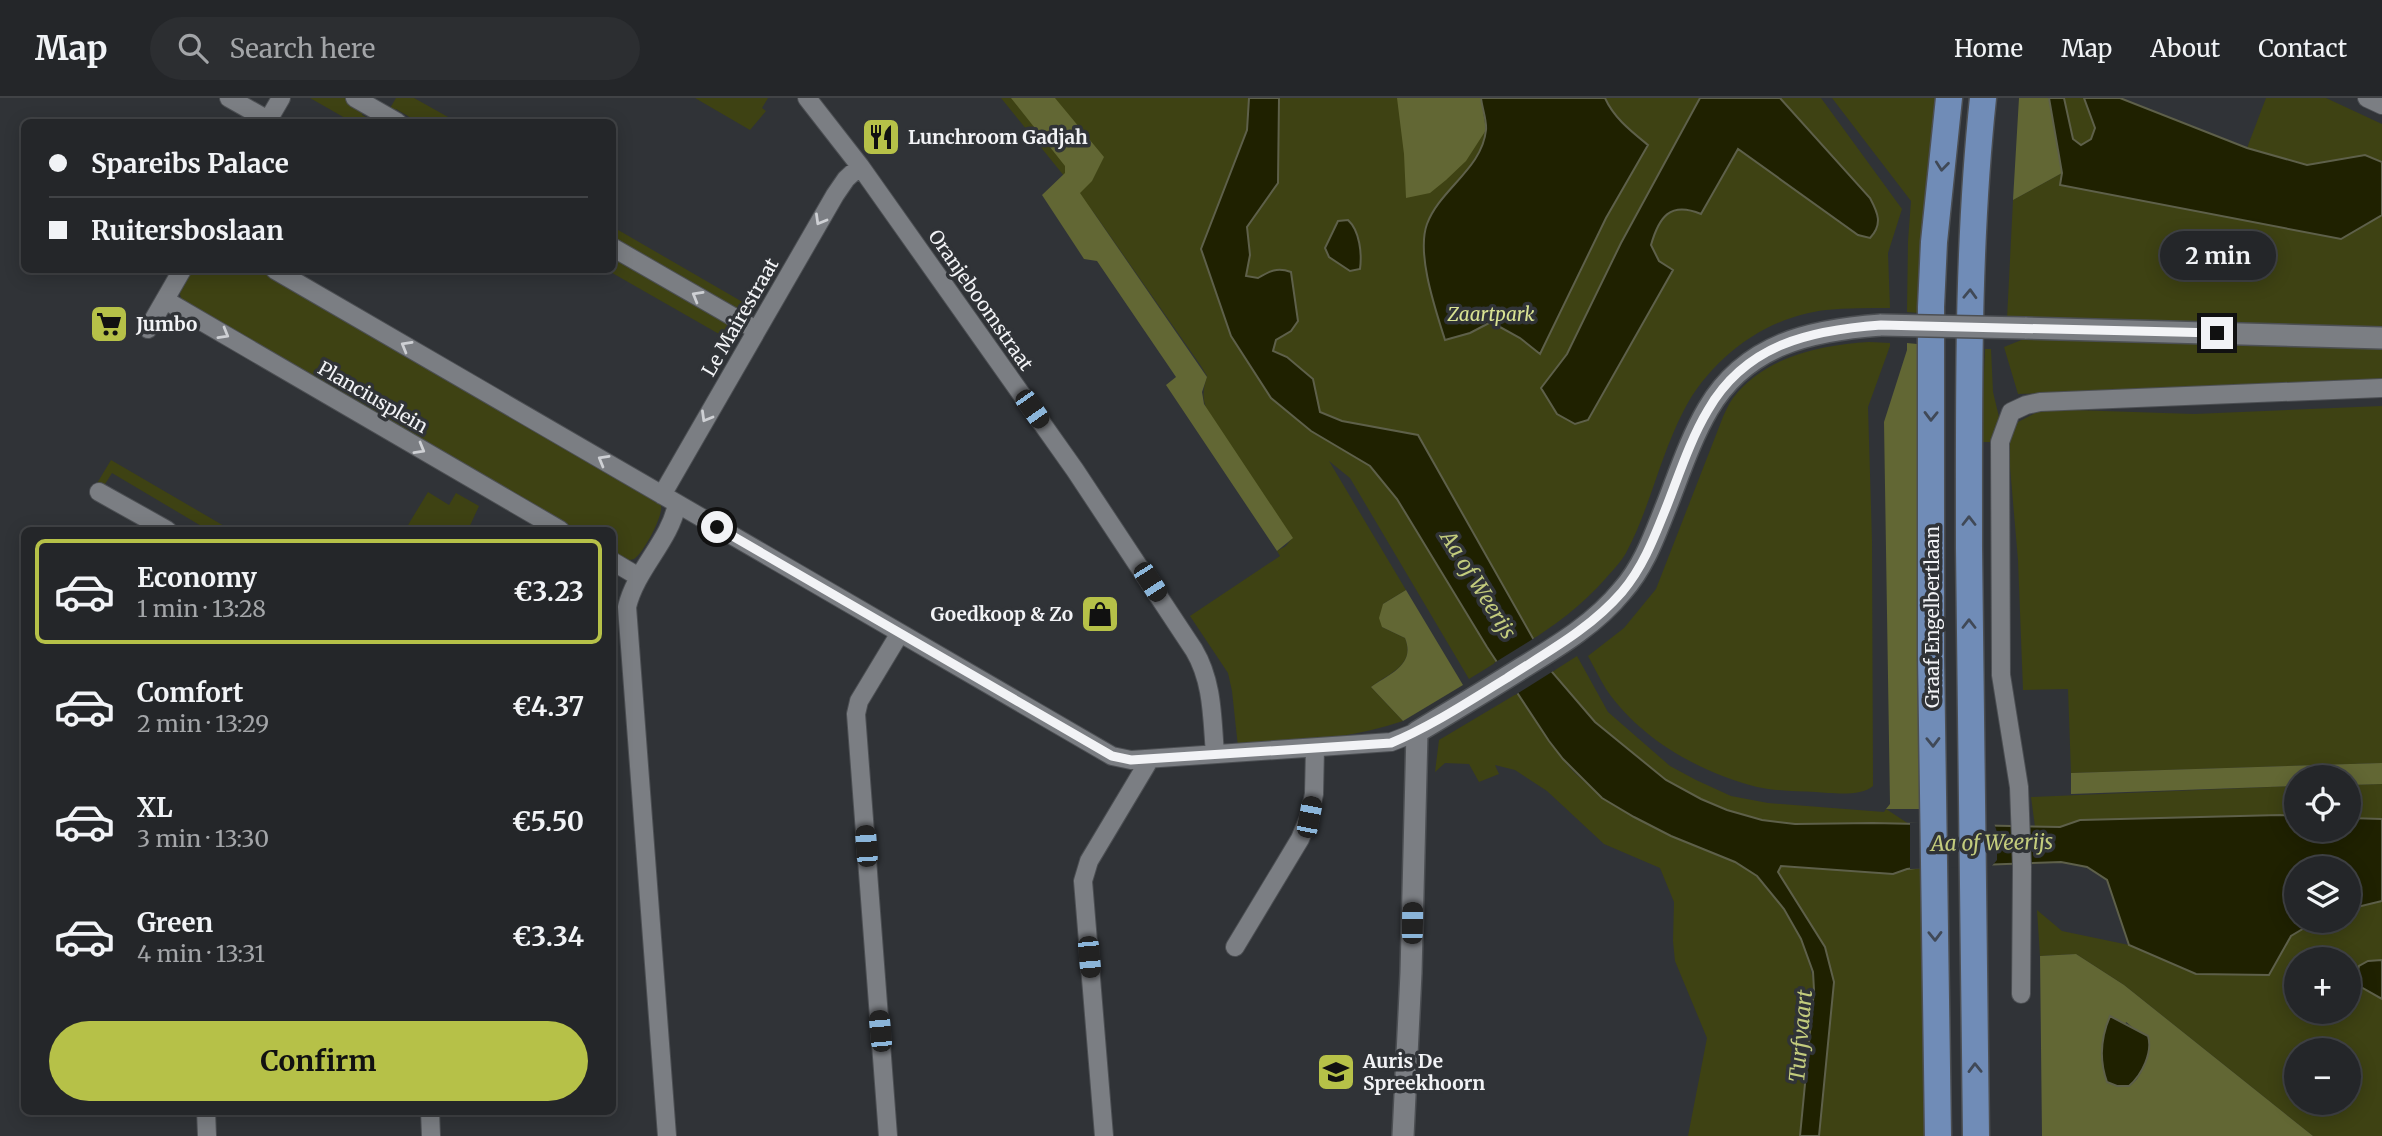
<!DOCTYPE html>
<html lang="en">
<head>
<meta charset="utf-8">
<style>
	body { margin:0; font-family:Merriweather,serif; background:#2c2e31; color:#f1f3f6; height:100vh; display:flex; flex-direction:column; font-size:26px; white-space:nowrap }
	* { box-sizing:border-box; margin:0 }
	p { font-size:23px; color:#a3a5a8 }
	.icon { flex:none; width:38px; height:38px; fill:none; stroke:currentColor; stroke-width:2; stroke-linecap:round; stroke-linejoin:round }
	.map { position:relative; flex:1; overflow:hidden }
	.drawer { position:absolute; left:21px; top:429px; width:595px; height:588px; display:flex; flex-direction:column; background:#242629; border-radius:10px; box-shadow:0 4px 18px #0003,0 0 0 2px #414346 }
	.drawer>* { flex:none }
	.banner { position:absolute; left:21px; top:21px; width:595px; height:154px; border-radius:10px; box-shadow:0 4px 18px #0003,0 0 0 2px #414346; display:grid; align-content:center; height:154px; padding:0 28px; background:#242629 }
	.fabs { position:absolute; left:2284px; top:667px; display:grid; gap:14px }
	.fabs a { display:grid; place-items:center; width:77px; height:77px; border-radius:50%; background:#242629; box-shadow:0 4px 18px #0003,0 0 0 2px #414346; font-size:35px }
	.end { position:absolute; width:32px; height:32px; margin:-16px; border:9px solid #f2f3f6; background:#111; box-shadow:0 0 0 4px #111 }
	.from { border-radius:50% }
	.bubble { position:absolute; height:49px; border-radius:24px; background:#242629; box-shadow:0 4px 18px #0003,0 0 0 2px #414346; font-size:23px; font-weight:700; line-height:49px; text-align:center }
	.car { position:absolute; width:21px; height:42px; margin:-21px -10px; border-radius:9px; box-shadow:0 0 5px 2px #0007; background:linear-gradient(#222 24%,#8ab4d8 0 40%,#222 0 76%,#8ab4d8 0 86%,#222 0) }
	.banner b { display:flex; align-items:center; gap:24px; height:66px; font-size:26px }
	.banner b+b { border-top:2px solid #414346 }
	.banner i { width:18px; height:18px; background:#f1f3f6 }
	ul { padding:12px 0 0; list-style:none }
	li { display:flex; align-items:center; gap:21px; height:105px; margin:0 14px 10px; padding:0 14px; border:4px solid transparent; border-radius:10px }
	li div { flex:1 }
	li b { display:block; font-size:26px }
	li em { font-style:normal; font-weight:700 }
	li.active { border-color:#b6c148 }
	li>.icon { width:63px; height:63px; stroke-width:1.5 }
	.primary-button { display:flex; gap:14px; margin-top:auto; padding:14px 28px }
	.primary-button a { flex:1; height:80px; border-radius:42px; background:#b6c148; color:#111; font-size:28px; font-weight:700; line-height:80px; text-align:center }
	header { display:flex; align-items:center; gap:42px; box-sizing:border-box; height:98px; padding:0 35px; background:#242629; border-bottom:2px solid #414346 }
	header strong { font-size:33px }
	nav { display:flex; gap:38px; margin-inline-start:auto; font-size:24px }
	.search { width:490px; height:63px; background:#2c2e31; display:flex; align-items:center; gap:18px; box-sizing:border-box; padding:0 24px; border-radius:38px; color:#a3a5a8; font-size:26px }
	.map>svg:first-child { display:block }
	.green { fill:#3e4213; fill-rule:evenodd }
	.forest { fill:#626734; fill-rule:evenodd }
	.water { fill:#1f2100; stroke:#5e604a; stroke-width:2 }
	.pier { fill:#303337 }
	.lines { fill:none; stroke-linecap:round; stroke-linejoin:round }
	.minor-casing { stroke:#4c4f53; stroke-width:20 }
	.tertiary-casing { stroke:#4c4f53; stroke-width:24 }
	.primary-casing { stroke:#4c4f53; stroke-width:29 }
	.minor { stroke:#7b7e83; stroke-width:18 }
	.tertiary { stroke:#7b7e83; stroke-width:21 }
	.primary { stroke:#708cb7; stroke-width:26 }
	.tertiary-bridge-casing { stroke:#4c4f53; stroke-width:24; stroke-linecap:butt }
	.tertiary-bridge { stroke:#7b7e83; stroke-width:21 }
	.oneway { stroke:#404957 }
	.oneway2 { stroke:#ced0d4 }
	.route { stroke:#f2f3f6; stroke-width:9 }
	.labels { text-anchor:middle; stroke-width:7; stroke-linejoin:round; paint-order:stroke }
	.poi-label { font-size:19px; font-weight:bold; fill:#f2f3f6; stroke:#303337; text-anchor:start }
	.street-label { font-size:19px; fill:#f2f3f6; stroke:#303337 }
	.park-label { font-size:19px; font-style:italic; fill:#d9e393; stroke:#303337 }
	.water-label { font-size:21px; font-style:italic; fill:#c3cc7d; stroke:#303337 }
</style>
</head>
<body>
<header>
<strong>Map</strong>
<div class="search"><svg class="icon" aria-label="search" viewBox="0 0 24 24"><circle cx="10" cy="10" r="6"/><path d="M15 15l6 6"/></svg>Search here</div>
<nav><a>Home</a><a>Map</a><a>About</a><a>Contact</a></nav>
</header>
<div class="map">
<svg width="2382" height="1038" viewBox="0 0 2382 1038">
	<rect width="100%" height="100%" fill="#303337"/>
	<!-- green -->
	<path class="green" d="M 310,0 L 346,0 L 364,11 L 362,17 L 376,24 L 352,24 Z
		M 396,0 L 414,0 L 457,24 L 418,24 L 396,11 L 394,15 L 389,12 Z
		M 695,0 L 768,0 L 762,10 L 766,13 L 750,32 Z
		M 1001,0 L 1821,0 L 1902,111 L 1888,155 L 1890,210 C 1869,210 1847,210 1826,212 C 1766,219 1712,259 1684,312 C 1660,358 1650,410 1626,455 C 1621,464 1612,473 1606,480 C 1568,524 1518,550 1469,581 L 1350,380 L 1329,363 L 1406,492 L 1383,506 L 1382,529 L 1405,540 C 1416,567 1389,575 1371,589 L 1403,623 C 1350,641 1294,644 1238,649 L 1232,593 L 1228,575 L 1190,518 L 1280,458 L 1277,453 L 1286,448 L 1292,440 L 1210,318 C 1202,303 1202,295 1207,278 L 1201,268 L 1094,115 Z
		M 1832,0 L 1935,0 L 1925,96 L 1918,215 L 1907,214 L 1908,143 L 1911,103 Z
		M 2064,0 L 2084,0 L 2095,30 L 2091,41 L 2081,47 L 2073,41 Z
		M 2266,0 L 2326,0 L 2382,26 L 2382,64 L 2365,57 L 2307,67 L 2247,50 Z
		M 2062,75 L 2061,87 L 2341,141 L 2382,117 L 2382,230 L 2007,221 L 2013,102 Z
		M 613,129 L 746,206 L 740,217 L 613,143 Z
		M 613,155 L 735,225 L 726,240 L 607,172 L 612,172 Z
		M 189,172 L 261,172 L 654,399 C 657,402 660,403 661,407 C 664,417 643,456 634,461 C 626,464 619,460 613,457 L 612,432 L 570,432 L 188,211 C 174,194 181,190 189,172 Z
		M 2024,241 L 2382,250 L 2382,283 L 2018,296 L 2004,249 Z
		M 1869,244 L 1890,245 L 1890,248 L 1868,309 L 1872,442 L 1873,688 C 1861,699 1831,695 1816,694 C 1796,693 1775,693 1757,689 C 1699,674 1640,641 1606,591 C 1600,581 1594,569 1588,558 L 1624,530 L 1656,491 L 1721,324 C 1724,316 1728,307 1733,300 C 1765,258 1821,247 1869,244 Z
		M 1985,251 L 1991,251 L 1993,294 L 1999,319 L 1994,344 L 1981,344 Z
		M 2382,308 L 2382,665 L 2071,675 L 2068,591 L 2023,592 L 2018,462 L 2008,346 L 2018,324 L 2043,311 L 2194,316 Z
		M 111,362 L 231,432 L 208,432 L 112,375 L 102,391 L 96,387 Z
		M 428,394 L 449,407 L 456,395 L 479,408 L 468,432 L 405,432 Z
		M 1577,558 L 1608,614 L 1670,668 L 1696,682 L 1731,698 L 1768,705 L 1884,714 L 1886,711 L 1909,726 C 1871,725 1833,728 1796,726 C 1719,723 1646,677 1594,623 C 1580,607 1566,590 1552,574 Z
		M 1518,595 C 1538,622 1552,653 1577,677 C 1603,701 1640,724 1672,738 C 1696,749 1723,755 1745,770 C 1782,794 1811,849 1814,892 L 1800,1038 L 1688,1038 L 1707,940 L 1675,863 L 1673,843 L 1674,804 L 1660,770 L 1604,746 L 1547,693 L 1515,672 L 1495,667 L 1499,676 L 1479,684 L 1469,666 L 1445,665 L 1435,674 L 1439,642 Z
		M 2382,686 L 2382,721 L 2349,720 L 2349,687 Z
		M 2296,688 L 2296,718 L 2080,722 L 2060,729 L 2035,729 L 2031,699 Z
		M 1781,768 L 1893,776 L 1907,771 L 1924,769 L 1927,1038 L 1819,1038 L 1834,884 L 1825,849 L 1778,773 Z
		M 2382,803 L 2382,862 L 2368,863 L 2362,889 L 2382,901 L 2382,1038 L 2313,1038 L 2124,887 L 2076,856 L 2040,858 L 2037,812 L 2062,833 L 2129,847 L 2196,876 L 2269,877 L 2291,838 L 2316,823 L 2348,822 L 2349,811 ZM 2296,861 L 2348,861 L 2348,914 L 2296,914 ZM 2296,952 L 2348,952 L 2348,1004 L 2296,1004 Z"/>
	<!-- forest -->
	<path class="forest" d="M 1011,0 L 1055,0 L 1104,59 L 1092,83 L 1080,95 L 1207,279 L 1202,294 L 1204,306 L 1293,440 L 1277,453 L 1166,287 L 1176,279 L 1097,163 L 1084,161 L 1042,97 L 1065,75 L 1065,68 Z
		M 1397,0 L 1481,0 L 1486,32 L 1466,63 L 1446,82 L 1430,95 L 1406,100 L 1404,56 Z
		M 2019,0 L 2049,0 L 2062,75 L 2013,102 Z
		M 1907,245 L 1917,246 L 1919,264 L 1923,711 L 1886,711 L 1890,706 L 1884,324 L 1907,252 Z
		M 1406,492 L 1463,587 L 1403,623 L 1371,589 C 1389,576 1416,567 1405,540 L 1382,529 L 1379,520 L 1383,506 Z
		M 2382,665 L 2382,686 L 2349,687 L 2348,679 L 2296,679 L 2296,688 L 2071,696 L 2071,675 Z
		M 2076,856 L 2124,887 L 2313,1038 L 2042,1038 L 2040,858 ZM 2126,924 L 2137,933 L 2148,938 C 2152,950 2142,982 2129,988 C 2123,991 2114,987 2108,984 Z"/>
	<!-- water -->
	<path class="water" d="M 1249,0 L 1279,0 L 1278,85 L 1247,129 L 1250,157 L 1246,178 L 1258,180 C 1270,173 1277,169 1291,174 L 1298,223 L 1291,233 L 1276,242 L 1273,253 L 1287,259 L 1313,281 L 1320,314 L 1342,323 L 1418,337 L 1552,574 L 1595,624 L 1666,682 L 1701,701 L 1727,712 L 1762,722 L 1795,726 L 1873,725 L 2060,729 L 2080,722 L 2280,717 L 2296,718 L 2296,732 L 2348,732 L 2349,720 L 2382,721 L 2382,803 L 2349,811 L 2348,770 L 2296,770 L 2296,822 L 2316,823 L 2291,838 L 2269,877 L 2196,876 L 2129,847 L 2107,782 L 2087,769 L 2061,764 L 1924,769 L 1907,771 L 1893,776 L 1781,768 L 1778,774 L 1825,849 L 1834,884 L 1819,1038 L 1800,1038 L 1814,892 L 1813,874 L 1801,841 L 1784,811 L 1757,778 L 1735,764 L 1671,738 L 1634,719 L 1602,700 L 1563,661 L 1549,643 L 1487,549 L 1397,401 L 1370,368 L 1311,333 L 1271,300 L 1231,238 L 1201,151 L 1247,32 Z
		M 1481,0 L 1605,0 C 1614,20 1631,33 1648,47 L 1606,120 L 1540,256 L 1520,240 L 1491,224 L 1470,235 L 1445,242 C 1436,213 1416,156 1427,126 C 1440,91 1482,71 1486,32 C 1487,22 1482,10 1481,0 Z
		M 1700,0 L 1780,0 L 1870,100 C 1878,115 1883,126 1870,140 L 1858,137 L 1738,51 L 1701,116 C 1670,103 1659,119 1651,147 L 1659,163 L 1673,172 L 1588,322 L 1575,326 L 1557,316 L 1541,290 L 1567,256 L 1621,145 Z
		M 2049,0 L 2064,0 L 2073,41 L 2081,47 L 2091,41 L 2095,30 L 2084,0 L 2120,0 L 2247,50 L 2307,67 L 2365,57 L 2382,64 L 2382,117 L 2341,141 L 2060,87 L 2062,75 Z
		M 1348,122 C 1360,133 1362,156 1360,171 L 1350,173 L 1329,159 L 1325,150 L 1338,123 Z
		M 2382,862 L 2382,901 L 2361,889 L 2356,880 L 2359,868 L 2368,863 Z
		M 2110,918 L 2148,938 C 2153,954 2142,977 2129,988 L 2117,988 L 2107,984 C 2099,962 2101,939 2110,918 Z"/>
	<!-- pier -->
	<path class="pier" d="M 1536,539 L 1555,572 L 1515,597 L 1494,565 Z
		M 1910,725 L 1994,725 L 1997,734 L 1997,762 L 1991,769 L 1910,771 Z"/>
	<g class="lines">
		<defs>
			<path id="minor" d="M 229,0 L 268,22
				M 355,0 L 397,24
				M 807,0 L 860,68 L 1075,372 L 1194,552 C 1213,584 1212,620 1215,656
				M 2367,0 L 2382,7
				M 267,24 L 281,0
				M 612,149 L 756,232
				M 275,172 L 1112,658 L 1131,662 L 1391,644 L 1417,634
				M 165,202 L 560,432
				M 148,231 L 182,172
				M 99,394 L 167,432
				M 662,397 L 835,97 L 846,81 L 860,68
				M 612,463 L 639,479
				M 1235,849 L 1300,741 L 1309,719 L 1314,696 L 1315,650
				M 2021,896 L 2022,769 L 2019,689 L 2001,577 L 2000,344 L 2011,314 L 2026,307 L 2040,304 L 2382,290
				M 206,1013 L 207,1038
				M 430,1013 L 431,1038
				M 667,1038 L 627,509 C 636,471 670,443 677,406
				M 888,1038 L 856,616 L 859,603 L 900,535
				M 1104,1038 L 1083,783 L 1089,763 L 1150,661"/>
			<path id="tertiary" d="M 2025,230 L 2382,240
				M 1403,1038 L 1411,875 L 1417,634 C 1452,613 1487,592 1522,570 C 1558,548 1595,526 1622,493 C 1645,467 1655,436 1668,404 C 1680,373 1691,340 1708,311 C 1746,246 1811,232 1881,227"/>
			<path id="primary" d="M 1938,1038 L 1931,558 L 1931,209 L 1934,144 L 1949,0
				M 1976,1038 C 1973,842 1970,646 1969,450 C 1969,300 1967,150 1983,0"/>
		</defs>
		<!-- minor casing -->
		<use href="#minor" class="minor-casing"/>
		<!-- tertiary casing -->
		<use href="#tertiary" class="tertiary-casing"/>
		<!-- primary casing -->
		<use href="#primary" class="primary-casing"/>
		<!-- minor -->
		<use href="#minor" class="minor"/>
		<!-- tertiary -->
		<use href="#tertiary" class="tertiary"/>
		<!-- primary -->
		<use href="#primary" class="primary"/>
		<defs>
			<path id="tertiary-bridge" d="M 1881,227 L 2025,230"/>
		</defs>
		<!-- tertiary-bridge casing -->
		<use href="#tertiary-bridge" class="tertiary-bridge-casing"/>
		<!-- tertiary-bridge -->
		<use href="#tertiary-bridge" class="tertiary-bridge"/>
	</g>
	<!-- one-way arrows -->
	<defs><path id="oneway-chevron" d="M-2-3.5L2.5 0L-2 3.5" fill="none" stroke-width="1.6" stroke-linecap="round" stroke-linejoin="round" transform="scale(1.75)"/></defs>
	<g class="oneway">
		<use href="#oneway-chevron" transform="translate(1942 68) rotate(96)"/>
		<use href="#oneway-chevron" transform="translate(1970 196) rotate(-88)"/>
		<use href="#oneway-chevron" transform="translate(1931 318) rotate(91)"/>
		<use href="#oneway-chevron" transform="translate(1969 423) rotate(-90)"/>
		<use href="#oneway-chevron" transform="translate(1969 526) rotate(-90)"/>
		<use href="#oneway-chevron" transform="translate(1933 644) rotate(89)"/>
		<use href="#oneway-chevron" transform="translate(1935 838) rotate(89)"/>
		<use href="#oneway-chevron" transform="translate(1975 970) rotate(-91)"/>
	</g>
	<g class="oneway2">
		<use href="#oneway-chevron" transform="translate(820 122) rotate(120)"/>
		<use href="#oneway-chevron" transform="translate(697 198) rotate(-150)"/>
		<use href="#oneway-chevron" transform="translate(224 236) rotate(30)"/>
		<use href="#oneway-chevron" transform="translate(406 248) rotate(-150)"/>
		<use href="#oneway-chevron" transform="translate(706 319) rotate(120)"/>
		<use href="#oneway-chevron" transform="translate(420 351) rotate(30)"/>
		<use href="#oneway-chevron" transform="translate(603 362) rotate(-150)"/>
	</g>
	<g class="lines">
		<!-- route -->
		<path class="route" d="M 717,429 L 1112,658 L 1131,662 L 1391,645 C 1432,628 1469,603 1507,580 C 1547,554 1590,531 1622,494 C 1643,469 1654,440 1666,410 C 1679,377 1690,342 1708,312 C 1746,246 1811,232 1881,227 L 2217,235"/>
	</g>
	<!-- icons -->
	<defs>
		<symbol id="restaurant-square" viewBox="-11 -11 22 22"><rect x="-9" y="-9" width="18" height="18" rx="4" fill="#b6c148" stroke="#303337"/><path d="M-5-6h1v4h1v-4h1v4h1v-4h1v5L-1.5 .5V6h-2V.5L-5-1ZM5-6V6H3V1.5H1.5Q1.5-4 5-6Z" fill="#111"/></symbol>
		<symbol id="supermarket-square" viewBox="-11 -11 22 22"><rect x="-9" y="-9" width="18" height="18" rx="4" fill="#b6c148" stroke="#303337"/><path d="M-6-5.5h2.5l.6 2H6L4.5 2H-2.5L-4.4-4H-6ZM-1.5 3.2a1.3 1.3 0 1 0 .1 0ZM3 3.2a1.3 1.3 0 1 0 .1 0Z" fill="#111"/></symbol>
		<symbol id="shop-square" viewBox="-11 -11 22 22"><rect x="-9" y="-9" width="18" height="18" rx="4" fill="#b6c148" stroke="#303337"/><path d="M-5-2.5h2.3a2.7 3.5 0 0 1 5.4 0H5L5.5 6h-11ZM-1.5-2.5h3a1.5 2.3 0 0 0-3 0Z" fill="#111"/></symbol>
		<symbol id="school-square" viewBox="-11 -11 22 22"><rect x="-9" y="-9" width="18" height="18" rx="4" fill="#b6c148" stroke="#303337"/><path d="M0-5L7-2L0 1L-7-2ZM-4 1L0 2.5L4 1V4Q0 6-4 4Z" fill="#111"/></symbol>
	</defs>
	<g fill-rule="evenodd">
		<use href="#restaurant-square" x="859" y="17" width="44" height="44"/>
		<use href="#supermarket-square" x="87" y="204" width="44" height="44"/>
		<use href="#shop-square" x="1078" y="494" width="44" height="44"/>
		<use href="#school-square" x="1314" y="952" width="44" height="44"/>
	</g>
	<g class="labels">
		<!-- poi labels -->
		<g class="poi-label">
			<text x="908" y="46">Lunchroom Gadjah</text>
			<text x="136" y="233">Jumbo</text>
			<text x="1073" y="523" text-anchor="end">Goedkoop &amp; Zo</text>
			<text x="1363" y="970">Auris De<tspan x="1363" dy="22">Spreekhoorn</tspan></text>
		</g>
		<!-- street labels -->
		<g class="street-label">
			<text transform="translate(981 202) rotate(55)" y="7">Oranjeboomstraat</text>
			<text transform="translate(740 219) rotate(-60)" y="7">Le Mairestraat</text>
			<text transform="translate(373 299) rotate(30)" y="7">Planciusplein</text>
			<text transform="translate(1932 519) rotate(-90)" y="7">Graaf Engelbertlaan</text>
		</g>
		<!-- park labels -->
		<g class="park-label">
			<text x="1491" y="223">Zaartpark</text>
		</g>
		<!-- water labels -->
		<g class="water-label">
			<text transform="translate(1478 487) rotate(58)" y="7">Aa of Weerijs</text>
			<text transform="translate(1992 745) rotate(-1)" y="7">Aa of Weerijs</text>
			<text transform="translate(1801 938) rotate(-85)" y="7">Turfvaart</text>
		</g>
	</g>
</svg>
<div class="fabs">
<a><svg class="icon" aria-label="locate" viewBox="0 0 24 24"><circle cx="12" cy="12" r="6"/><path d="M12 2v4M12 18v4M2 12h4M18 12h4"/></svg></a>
<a><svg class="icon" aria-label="layers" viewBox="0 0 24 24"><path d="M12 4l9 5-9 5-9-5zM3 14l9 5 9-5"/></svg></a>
<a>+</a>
<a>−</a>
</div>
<i class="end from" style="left:717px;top:429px"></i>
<i class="end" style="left:2217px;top:235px"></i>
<div class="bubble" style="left:2160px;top:133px;width:116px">2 min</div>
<i class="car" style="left:1032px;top:311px;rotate:145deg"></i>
<i class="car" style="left:1150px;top:484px;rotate:147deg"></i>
<i class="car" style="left:1309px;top:719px;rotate:11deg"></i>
<i class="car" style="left:866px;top:748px;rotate:356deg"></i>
<i class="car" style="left:1412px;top:825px;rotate:1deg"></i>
<i class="car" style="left:1089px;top:859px;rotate:175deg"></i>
<i class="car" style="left:880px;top:933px;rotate:355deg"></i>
<div class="banner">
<b><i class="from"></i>Spareibs Palace</b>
<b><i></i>Ruitersboslaan</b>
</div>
<section class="drawer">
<ul>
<li class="active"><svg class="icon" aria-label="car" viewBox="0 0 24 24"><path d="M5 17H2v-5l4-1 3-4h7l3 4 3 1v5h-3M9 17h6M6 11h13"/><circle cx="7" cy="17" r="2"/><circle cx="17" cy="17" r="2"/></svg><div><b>Economy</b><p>1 min · 13:28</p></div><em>€3.23</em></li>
<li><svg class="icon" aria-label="car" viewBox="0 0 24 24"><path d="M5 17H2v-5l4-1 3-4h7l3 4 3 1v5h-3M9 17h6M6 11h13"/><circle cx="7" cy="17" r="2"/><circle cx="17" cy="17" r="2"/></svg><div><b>Comfort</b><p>2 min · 13:29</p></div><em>€4.37</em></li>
<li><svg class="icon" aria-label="car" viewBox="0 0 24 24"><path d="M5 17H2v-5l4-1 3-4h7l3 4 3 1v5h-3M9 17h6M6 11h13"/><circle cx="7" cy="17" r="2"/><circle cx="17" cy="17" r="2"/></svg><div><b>XL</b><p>3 min · 13:30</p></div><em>€5.50</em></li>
<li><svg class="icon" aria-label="car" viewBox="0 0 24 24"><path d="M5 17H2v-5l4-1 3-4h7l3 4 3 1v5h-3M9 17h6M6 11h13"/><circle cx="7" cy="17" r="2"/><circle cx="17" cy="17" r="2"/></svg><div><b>Green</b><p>4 min · 13:31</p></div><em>€3.34</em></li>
</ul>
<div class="primary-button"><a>Confirm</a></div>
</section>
</div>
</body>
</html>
